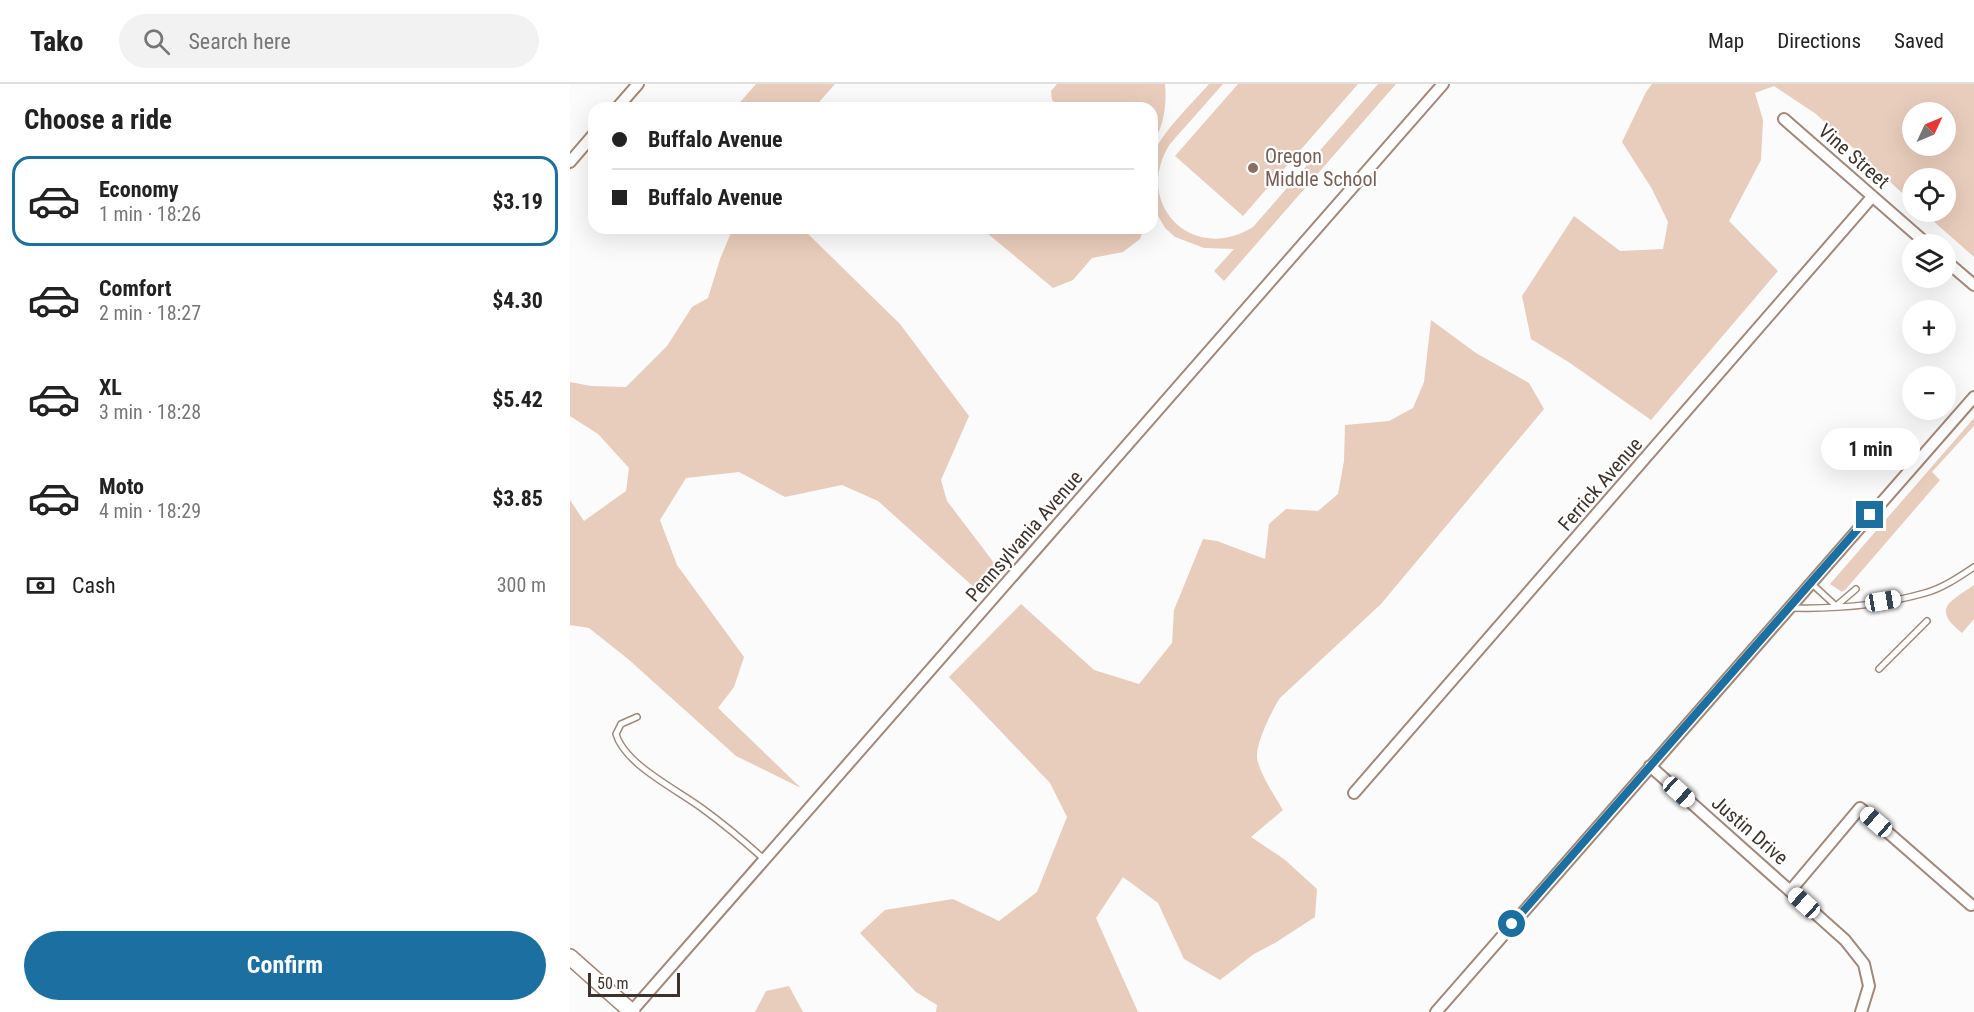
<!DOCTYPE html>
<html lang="en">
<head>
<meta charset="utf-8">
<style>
	body { margin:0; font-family:"Roboto Condensed",sans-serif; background:#f2f2f2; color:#222; height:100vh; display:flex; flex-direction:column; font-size:22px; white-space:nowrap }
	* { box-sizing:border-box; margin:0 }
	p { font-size:20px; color:#767676 }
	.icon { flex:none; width:33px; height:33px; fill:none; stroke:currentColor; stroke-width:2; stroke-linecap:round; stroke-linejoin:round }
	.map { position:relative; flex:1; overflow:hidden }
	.panel { display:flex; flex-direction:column; background:#fff; width:570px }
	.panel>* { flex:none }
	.top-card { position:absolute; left:18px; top:18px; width:570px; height:132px; border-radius:18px; box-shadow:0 6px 24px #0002; display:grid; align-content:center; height:132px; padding:0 24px; background:#fff }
	.needle { width:39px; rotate:46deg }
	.fabs { position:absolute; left:1332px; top:18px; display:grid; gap:12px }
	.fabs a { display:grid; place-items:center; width:54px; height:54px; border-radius:50%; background:#fff; box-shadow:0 6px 24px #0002; font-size:30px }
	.scale { position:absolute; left:18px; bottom:15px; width:92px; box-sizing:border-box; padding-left:6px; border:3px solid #3e332c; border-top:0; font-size:16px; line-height:21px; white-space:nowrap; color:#3e332c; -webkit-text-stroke:4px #fff; paint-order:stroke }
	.end { position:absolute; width:27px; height:27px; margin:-14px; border:8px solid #1c70a1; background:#fff; box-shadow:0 0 0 3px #fff }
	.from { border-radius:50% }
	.bubble { position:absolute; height:42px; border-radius:21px; background:#fff; box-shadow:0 6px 24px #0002; font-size:20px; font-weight:700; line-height:42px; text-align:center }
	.car { position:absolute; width:18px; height:36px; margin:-18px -9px; border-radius:8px; box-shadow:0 0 4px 2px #0007; background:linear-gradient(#fff 24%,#345 0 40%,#fff 0 76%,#345 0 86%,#fff 0) }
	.top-card b { display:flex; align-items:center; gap:21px; height:57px; font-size:22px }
	.top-card b+b { border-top:2px solid #e0e0e0 }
	.top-card i { width:15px; height:15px; background:#222 }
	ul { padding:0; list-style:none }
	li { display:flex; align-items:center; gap:18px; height:90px; margin:0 12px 9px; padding:0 12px; border:3px solid transparent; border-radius:18px }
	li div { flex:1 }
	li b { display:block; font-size:22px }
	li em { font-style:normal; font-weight:700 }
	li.current { border-color:#1c70a1 }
	li>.icon { width:54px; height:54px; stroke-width:1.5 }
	h2 { padding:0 24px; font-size:27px; line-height:72px }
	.pay { display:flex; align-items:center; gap:15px; height:66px; padding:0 24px; font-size:22px }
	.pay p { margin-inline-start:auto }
	.button { display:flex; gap:12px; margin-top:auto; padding:12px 24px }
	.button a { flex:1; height:69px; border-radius:36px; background:#1c70a1; color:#fff; font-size:24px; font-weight:700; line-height:69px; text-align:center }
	header { display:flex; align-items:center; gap:36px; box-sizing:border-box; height:84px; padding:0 30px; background:#fff; border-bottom:2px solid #e0e0e0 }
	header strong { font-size:28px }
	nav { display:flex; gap:33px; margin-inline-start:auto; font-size:21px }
	.search { width:420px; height:54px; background:#f2f2f2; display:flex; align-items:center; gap:15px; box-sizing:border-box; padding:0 21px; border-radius:33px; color:#767676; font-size:22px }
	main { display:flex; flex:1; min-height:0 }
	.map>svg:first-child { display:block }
	.green { fill:#e9cdbc; fill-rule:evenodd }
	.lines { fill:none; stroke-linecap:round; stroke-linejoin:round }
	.lane-casing { stroke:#a28879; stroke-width:8 }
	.street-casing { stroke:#a28879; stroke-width:14 }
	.secondary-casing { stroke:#a28879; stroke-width:18 }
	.lane { stroke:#fff; stroke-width:5 }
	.street { stroke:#fff; stroke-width:10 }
	.secondary { stroke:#fff; stroke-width:15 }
	.route { stroke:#1c70a1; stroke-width:8 }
	.education-dot { fill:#8d6e63; stroke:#fff; stroke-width:2 }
	.labels { text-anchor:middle; stroke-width:4.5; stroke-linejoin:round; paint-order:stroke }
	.education-label { font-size:20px; fill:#785e54; stroke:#fff; text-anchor:start }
	.street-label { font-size:20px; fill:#3e332c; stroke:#fff }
</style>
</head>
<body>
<header>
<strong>Tako</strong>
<div class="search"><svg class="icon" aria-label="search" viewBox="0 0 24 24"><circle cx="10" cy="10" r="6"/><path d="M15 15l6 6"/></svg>Search here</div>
<nav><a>Map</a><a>Directions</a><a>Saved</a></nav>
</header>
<main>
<section class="panel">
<h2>Choose a ride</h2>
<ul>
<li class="current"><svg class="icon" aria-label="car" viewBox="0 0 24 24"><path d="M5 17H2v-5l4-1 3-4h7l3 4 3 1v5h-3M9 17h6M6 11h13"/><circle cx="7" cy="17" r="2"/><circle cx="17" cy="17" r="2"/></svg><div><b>Economy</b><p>1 min · 18:26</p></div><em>$3.19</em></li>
<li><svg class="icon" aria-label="car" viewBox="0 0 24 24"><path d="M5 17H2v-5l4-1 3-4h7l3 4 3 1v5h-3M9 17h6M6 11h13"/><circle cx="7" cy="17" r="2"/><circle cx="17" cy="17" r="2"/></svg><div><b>Comfort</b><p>2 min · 18:27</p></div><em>$4.30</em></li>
<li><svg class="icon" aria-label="car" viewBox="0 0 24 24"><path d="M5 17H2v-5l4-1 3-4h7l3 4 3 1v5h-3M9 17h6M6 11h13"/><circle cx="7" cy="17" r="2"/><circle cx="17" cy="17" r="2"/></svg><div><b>XL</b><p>3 min · 18:28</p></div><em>$5.42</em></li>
<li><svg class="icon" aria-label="car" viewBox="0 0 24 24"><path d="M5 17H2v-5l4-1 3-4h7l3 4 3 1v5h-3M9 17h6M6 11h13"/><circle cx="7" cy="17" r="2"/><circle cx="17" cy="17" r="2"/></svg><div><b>Moto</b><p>4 min · 18:29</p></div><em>$3.85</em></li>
</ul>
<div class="pay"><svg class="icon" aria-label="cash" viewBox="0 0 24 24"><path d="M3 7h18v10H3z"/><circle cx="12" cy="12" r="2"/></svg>Cash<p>300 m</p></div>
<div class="button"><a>Confirm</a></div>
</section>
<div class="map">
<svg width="1404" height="928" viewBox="0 0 1404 928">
	<rect width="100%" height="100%" fill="#fbfbfb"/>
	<!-- green -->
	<path class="green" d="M 186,0 L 265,0 L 244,24 L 165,24 Z
		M 487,0 L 595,0 C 597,20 594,43 582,60 L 582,24 L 491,24 L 482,16 L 481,7 Z
		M 639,0 L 653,0 L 600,60 C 562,119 622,181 683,143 L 808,0 L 826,0 L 654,197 L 644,187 L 664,165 L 634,164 L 605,153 L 595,144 L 582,121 L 582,73 C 592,47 621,21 639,0 Z
		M 668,0 L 788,0 L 673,132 L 605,72 Z
		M 1082,0 L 1404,0 L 1404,173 L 1353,128 L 1376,128 L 1376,94 L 1342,94 L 1342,118 L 1246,30 L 1204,2 L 1185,9 L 1193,36 L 1191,76 L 1159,137 L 1208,187 L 1081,336 L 1000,279 L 961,255 L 952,212 L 1004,132 L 1050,167 L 1093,165 L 1098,138 L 1082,105 L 1052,58 L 1076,8 ZM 1342,28 L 1376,28 L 1376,62 L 1342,62 Z
		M 163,144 L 232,144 L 330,240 L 399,332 L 371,396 L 377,417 L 428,484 L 407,506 L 308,417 L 272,401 L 215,413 L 169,388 L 116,394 L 90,436 L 107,481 L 174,573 L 164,603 L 148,624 L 231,704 L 166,672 L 58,575 L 19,544 L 0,541 L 0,416 L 14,437 L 56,407 L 59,384 L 28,350 L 0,332 L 0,298 L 21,302 L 56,303 L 97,262 L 122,223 L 138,214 L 150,175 Z
		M 411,144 L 574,144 L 570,155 L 553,168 L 522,174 L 503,196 L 483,204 Z
		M 861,236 L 906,269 L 959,299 L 974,325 L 811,520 L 710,614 C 702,626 687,657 687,671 C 686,684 706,714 713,726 L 681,753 L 714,775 L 747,805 L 745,833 L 705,859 L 684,870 L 650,896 L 614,875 L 588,819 L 553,793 L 526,834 L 568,928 L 366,928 L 367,921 L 346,908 L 290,849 L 315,826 L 383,815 L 429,837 L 467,808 L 497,733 L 480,699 L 379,593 L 451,520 L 524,586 L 569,600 L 602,559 L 604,526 L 633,455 L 647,457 L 695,475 L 699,440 L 716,425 L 748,427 L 768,410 L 774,377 L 775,341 L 819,337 L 843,324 L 854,298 Z
		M 1404,334 L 1404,342 L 1362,388 L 1370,396 L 1276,505 L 1272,508 L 1260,500 Z
		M 1404,501 L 1404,535 L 1392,549 C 1361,524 1380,518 1404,501 Z
		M 219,902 L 233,928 L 185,928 L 196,907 Z"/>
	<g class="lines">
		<defs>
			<path id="lane" d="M 1241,499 L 1266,522 L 1286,505
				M 1222,524 C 1265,525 1313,521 1355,509 C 1373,504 1389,493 1404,483
				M 1309,585 L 1357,537
				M 67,633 L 51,640 L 46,650 C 55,681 108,706 133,725 C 155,741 175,758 195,776"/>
			<path id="street" d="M 47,24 L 68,0
				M 1214,35 L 1357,160
				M 0,78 L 24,50
				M 1376,177 L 1404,201
				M 1080,682 L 1275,856 L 1294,880 L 1299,902 L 1291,928
				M 784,709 L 1302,113
				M 1221,806 L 1290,724 L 1401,821
				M 61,928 L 873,0
				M 866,928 L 1404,313"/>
			<path id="secondary" d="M 0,873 L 62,928"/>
		</defs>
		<!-- lane casing -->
		<use href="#lane" class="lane-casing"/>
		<!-- street casing -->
		<use href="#street" class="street-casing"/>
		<!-- secondary casing -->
		<use href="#secondary" class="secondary-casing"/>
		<!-- lane -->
		<use href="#lane" class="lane"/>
		<!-- street -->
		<use href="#street" class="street"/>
		<!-- secondary -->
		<use href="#secondary" class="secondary"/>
	</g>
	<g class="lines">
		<!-- route -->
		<path class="route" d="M 942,840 L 1300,431"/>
	</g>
	<!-- markers -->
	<circle class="education-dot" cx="683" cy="84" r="6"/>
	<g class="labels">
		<!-- education labels -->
		<g class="education-label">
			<text x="695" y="79">Oregon<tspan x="695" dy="23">Middle School</tspan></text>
		</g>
		<!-- street labels -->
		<g class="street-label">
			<text transform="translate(1284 72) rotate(41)" y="7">Vine Street</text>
			<text transform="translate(1030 400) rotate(-49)" y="7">Ferrick Avenue</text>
			<text transform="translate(454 452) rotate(-49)" y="7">Pennsylvania Avenue</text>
			<text transform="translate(1180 746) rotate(41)" y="7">Justin Drive</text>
		</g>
	</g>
</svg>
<div class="fabs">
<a><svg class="needle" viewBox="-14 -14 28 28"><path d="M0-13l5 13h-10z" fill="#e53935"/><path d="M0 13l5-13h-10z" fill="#767676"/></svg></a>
<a><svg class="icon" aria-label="locate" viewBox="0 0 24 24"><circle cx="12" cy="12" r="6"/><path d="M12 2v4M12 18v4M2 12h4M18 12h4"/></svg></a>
<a><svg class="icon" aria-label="layers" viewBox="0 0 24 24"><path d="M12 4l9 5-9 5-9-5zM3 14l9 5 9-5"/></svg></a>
<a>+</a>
<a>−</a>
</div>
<div class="scale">50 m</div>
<i class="end from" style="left:942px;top:840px"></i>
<i class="end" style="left:1300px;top:431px"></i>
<div class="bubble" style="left:1251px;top:344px;width:99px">1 min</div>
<i class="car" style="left:1313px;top:517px;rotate:80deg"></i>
<i class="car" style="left:1109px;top:708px;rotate:132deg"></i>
<i class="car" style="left:1306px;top:738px;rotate:311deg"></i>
<i class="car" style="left:1234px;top:819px;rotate:312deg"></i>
<div class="top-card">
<b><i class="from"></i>Buffalo Avenue</b>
<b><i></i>Buffalo Avenue</b>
</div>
</div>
</main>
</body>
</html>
